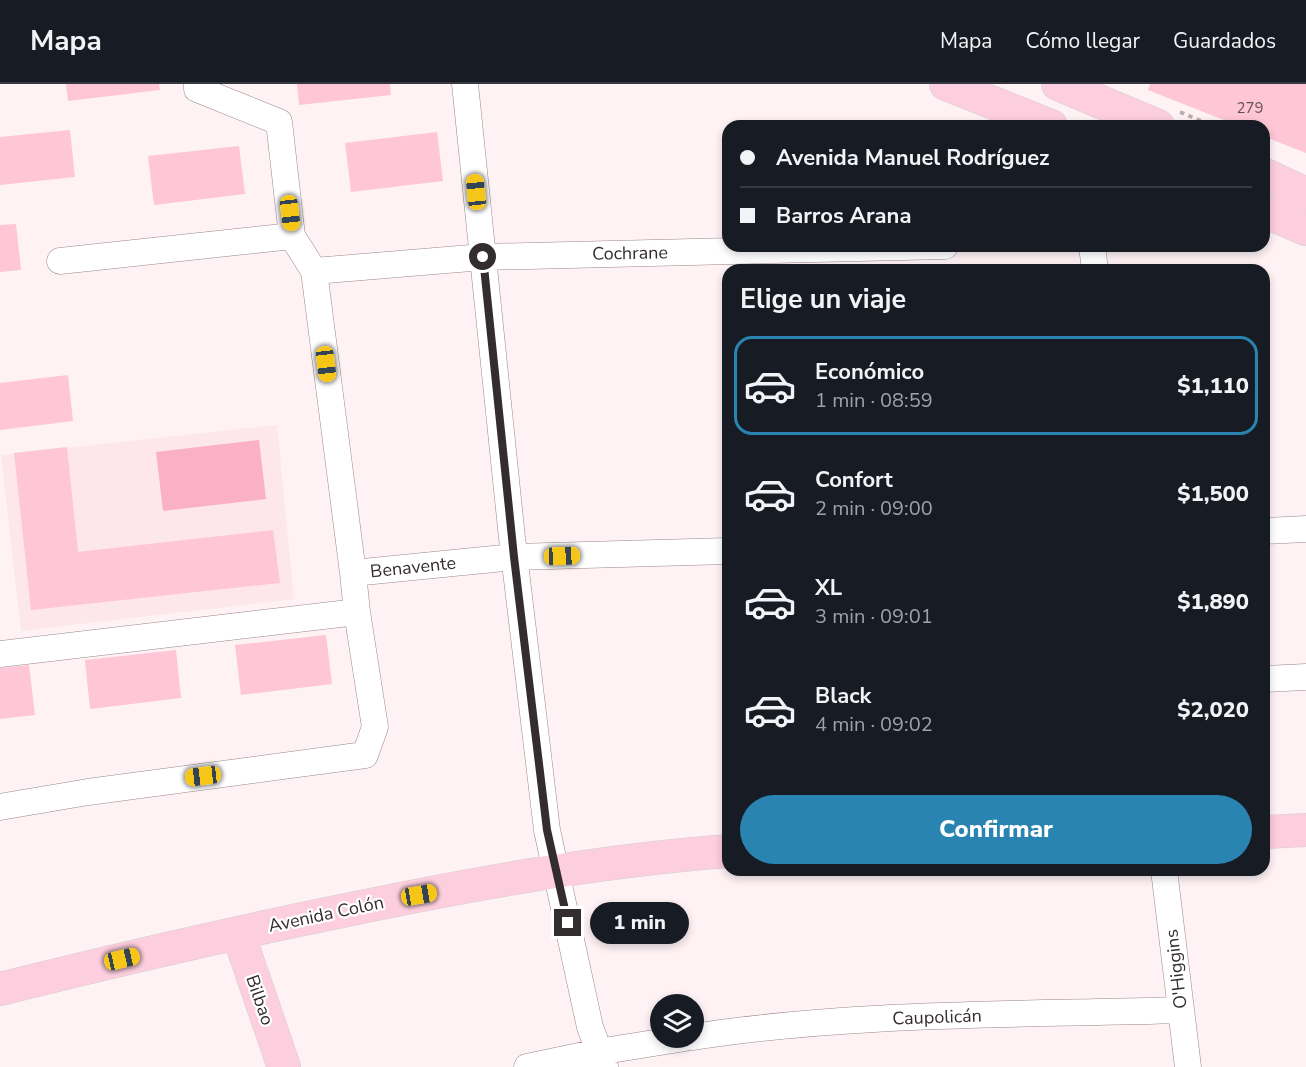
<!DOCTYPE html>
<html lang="es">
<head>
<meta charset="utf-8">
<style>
	body { margin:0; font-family:"Nunito Sans",sans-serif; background:#20242c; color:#f1f3f6; height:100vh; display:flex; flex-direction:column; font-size:22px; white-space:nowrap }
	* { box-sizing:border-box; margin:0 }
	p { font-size:20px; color:#9ea1a6 }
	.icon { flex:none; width:33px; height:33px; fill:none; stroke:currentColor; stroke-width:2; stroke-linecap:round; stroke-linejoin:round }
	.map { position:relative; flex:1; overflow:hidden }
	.sheet { position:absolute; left:722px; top:180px; width:548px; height:612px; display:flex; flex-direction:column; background:#171b24; border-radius:18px; box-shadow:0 3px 9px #0003 }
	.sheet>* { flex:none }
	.banner { position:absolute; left:722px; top:36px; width:548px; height:132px; border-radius:18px; box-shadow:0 3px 9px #0003; display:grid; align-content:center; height:132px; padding:0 18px; background:#171b24 }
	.controls { position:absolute; left:650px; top:910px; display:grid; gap:12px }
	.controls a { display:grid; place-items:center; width:54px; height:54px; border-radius:50%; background:#171b24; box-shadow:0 3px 9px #0003; font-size:30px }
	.end { position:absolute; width:27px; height:27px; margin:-14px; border:8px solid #342d2f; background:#fff; box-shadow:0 0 0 3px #fff }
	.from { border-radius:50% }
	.bubble { position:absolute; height:42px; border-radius:21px; background:#171b24; box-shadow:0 3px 9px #0003; font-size:20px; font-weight:800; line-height:42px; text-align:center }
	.car { position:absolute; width:18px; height:36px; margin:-18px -9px; border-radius:8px; box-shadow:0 0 4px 2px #0007; background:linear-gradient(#f5c518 24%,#345 0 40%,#f5c518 0 76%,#345 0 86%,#f5c518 0) }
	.banner b { display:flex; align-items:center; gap:21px; height:57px; font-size:22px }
	.banner b+b { border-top:2px solid #363941 }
	.banner i { width:15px; height:15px; background:#f1f3f6 }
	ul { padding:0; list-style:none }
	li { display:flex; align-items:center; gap:18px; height:99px; margin:0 12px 9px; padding:0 6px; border:3px solid transparent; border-radius:18px }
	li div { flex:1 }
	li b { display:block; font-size:22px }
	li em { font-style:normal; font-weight:800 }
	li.selected { border-color:#2984b2 }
	li>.icon { width:54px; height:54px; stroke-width:1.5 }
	h2 { padding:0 18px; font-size:27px; line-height:72px }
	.primary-button { display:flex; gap:12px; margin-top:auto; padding:12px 18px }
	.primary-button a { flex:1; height:69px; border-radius:36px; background:#2984b2; color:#fff; font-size:24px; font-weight:800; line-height:69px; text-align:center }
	header { display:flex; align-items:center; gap:36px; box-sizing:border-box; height:84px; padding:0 30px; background:#171b24; border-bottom:2px solid #363941 }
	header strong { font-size:28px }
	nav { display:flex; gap:33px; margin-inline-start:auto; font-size:21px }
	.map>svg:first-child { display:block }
	.built { fill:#fde6ec }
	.green { fill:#fab1c7 }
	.building { fill:#fec6d6 }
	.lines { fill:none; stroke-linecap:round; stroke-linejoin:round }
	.minor-casing { stroke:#99878c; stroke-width:27 }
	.major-casing { stroke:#d2d1d1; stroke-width:34 }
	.path { stroke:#baafb2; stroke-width:4; stroke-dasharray:4.5 4.5; stroke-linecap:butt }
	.minor { stroke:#fff; stroke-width:26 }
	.major { stroke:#fdcedd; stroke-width:33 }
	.route { stroke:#342d2f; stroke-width:8 }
	.labels { text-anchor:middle; stroke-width:4.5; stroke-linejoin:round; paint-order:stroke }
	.number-label { font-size:15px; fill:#665359 }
	.street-label { font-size:18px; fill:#342d2f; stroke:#fff }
</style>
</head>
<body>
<header>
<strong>Mapa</strong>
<nav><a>Mapa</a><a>Cómo llegar</a><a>Guardados</a></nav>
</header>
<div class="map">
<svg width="1306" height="983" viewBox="0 0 1306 983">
	<rect width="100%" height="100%" fill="#fef2f5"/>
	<!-- built -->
	<path class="built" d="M 277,341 L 294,515 L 21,547 L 1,371 Z"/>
	<!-- green -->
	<path class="green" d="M 259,356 L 266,415 L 163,427 L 156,368 Z"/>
	<!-- building -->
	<path class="building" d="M 66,0 L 159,0 L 160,6 L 68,17 Z
		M 297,0 L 390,0 L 391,11 L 299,21 Z
		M 1150,0 L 1306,0 L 1306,69 L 1263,52 L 1263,42 L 1239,42 L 1148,6 Z
		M 70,46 L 75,93 L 0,101 L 0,53 Z
		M 437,48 L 443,97 L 351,108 L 345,59 Z
		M 239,62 L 245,110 L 154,121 L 148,72 Z
		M 16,140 L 21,186 L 0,188 L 0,141 Z
		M 68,291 L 73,337 L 0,346 L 0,299 Z
		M 67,363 L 78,468 L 273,446 L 280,499 L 31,526 L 14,369 Z
		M 326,551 L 332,600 L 241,611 L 235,561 Z
		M 176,566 L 181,614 L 90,625 L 85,576 Z
		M 29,581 L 35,631 L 0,635 L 0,584 Z"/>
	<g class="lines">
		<defs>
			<path id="minor" d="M 197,0 L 197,5 L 279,38 L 292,152 L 314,187 L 353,489
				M 465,0 L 512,454 L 547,746 L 590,943 L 605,983
				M 1092,162 L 1095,186
				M 60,177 L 292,152
				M 314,187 L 483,173 L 945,162
				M 1263,447 L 1306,445
				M 0,570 L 357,528 L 353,489 L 514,473 L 728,467
				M 1263,595 L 1306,593
				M 0,723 L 88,708 L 365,671 L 375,643 L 357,528
				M 1164,786 L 1188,983
				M 693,953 C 854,928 1019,931 1181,926
				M 527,983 L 598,968 L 685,954"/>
			<path id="major" d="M 946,0 L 1051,42
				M 1058,0 L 1158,42
				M 1263,90 L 1306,110
				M 1263,127 L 1306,145
				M 1263,748 L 1306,746
				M 238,849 L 284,983
				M 0,905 C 112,877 224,851 337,828 C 466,801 596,777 728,767"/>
		</defs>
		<!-- minor casing -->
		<use href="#minor" class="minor-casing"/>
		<!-- major casing -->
		<use href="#major" class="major-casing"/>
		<!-- path -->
		<path class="path" d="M 1180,28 L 1213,42"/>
		<!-- minor -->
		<use href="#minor" class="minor"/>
		<!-- major -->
		<use href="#major" class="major"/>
	</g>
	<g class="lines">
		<!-- route -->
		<path class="route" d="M 483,173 L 514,473 L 547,746 L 568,839"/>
	</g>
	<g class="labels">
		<!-- number labels -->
		<g class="number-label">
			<text x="1250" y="29">279</text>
		</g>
		<!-- street labels -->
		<g class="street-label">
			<text transform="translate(630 169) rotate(-1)" y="6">Cochrane</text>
			<text transform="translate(413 483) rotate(-6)" y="6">Benavente</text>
			<text transform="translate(326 830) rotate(-12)" y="6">Avenida Colón</text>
			<text transform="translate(1176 885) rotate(-97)" y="6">O'Higgins</text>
			<text transform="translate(260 916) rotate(71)" y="6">Bilbao</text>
			<text transform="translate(937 933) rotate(-2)" y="6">Caupolicán</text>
		</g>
	</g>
</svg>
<div class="controls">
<a><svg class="icon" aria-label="layers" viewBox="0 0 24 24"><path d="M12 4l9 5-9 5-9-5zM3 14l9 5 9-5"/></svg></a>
</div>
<i class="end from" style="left:483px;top:173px"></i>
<i class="end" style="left:568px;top:839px"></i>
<div class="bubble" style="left:590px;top:818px;width:99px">1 min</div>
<i class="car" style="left:476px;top:108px;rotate:354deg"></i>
<i class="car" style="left:290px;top:129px;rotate:173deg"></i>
<i class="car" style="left:326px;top:280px;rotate:173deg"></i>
<i class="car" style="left:562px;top:472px;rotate:88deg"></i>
<i class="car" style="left:203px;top:692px;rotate:263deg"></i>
<i class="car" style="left:419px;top:811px;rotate:80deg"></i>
<i class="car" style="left:122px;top:875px;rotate:77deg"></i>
<div class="banner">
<b><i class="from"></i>Avenida Manuel Rodríguez</b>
<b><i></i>Barros Arana</b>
</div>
<section class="sheet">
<h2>Elige un viaje</h2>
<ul>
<li class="selected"><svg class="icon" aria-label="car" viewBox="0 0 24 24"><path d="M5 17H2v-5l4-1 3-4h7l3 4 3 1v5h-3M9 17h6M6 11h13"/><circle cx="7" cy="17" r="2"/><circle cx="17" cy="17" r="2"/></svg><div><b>Económico</b><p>1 min · 08:59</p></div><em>$1,110</em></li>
<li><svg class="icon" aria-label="car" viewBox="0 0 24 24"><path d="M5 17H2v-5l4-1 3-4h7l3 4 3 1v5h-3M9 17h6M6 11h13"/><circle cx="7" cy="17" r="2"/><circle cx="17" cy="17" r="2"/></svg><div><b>Confort</b><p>2 min · 09:00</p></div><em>$1,500</em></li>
<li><svg class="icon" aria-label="car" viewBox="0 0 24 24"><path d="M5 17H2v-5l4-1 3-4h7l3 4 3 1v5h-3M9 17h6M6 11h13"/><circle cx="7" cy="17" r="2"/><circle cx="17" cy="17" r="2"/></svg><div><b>XL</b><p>3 min · 09:01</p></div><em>$1,890</em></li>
<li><svg class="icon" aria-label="car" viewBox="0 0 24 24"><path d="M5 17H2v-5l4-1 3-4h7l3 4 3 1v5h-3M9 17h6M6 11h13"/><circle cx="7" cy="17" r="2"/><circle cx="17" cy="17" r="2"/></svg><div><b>Black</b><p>4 min · 09:02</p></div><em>$2,020</em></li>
</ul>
<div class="primary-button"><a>Confirmar</a></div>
</section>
</div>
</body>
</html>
